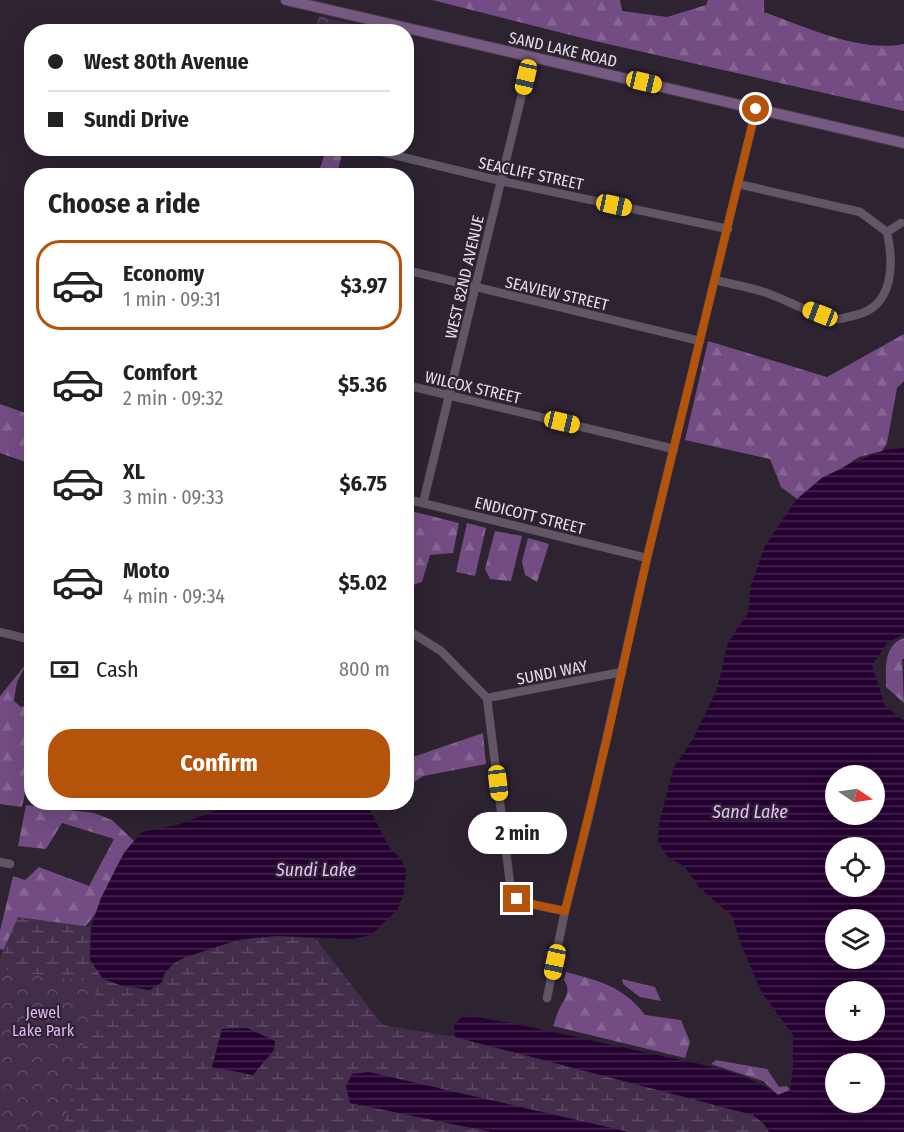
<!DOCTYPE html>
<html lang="en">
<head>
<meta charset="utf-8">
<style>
	body { margin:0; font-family:"Fira Sans Condensed",sans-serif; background:#f2f2f2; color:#222; height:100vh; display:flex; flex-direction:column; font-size:22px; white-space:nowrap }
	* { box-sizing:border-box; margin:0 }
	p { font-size:20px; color:#767676 }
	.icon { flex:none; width:33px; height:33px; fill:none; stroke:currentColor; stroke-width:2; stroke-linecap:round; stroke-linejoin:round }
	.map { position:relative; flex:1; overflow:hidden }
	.panel { position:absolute; left:24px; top:168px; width:390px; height:642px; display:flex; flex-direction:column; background:#fff; border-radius:24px; box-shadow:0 6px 24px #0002 }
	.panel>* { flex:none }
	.top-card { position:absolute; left:24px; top:24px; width:390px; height:132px; border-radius:24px; box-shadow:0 6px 24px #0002; display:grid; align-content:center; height:132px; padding:0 24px; background:#fff }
	.needle { width:39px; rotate:103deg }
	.tools { position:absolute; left:825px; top:765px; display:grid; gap:12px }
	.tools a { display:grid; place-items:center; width:60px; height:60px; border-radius:50%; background:#fff; box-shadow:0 6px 24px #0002; font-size:30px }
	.end { position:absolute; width:27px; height:27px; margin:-14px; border:8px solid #b45309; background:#fff; box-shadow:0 0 0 3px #fff }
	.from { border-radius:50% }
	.bubble { position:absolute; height:42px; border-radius:21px; background:#fff; box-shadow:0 6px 24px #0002; font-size:20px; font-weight:700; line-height:42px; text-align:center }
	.car { position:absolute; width:18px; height:36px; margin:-18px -9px; border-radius:8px; box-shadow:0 0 4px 2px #0007; background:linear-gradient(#f5c518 24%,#345 0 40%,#f5c518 0 76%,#345 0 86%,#f5c518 0) }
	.top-card b { display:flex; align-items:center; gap:21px; height:57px; font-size:22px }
	.top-card b+b { border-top:2px solid #e0e0e0 }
	.top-card i { width:15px; height:15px; background:#222 }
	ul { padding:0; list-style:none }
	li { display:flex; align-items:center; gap:18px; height:90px; margin:0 12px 9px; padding:0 12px; border:3px solid transparent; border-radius:24px }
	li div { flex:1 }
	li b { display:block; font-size:22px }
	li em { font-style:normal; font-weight:700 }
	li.current { border-color:#b45309 }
	li>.icon { width:54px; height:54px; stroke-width:1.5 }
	h2 { padding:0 24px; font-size:27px; line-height:72px }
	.pay { display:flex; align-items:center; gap:15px; height:66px; padding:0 24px; font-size:22px }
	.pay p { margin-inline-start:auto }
	.primary-button { display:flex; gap:12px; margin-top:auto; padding:12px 24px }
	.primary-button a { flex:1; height:69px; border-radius:24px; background:#b45309; color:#fff; font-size:24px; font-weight:700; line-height:69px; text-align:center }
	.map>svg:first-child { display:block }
	.forest { fill:url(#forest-firs) }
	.wetland { fill:url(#wetland-marsh) }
	.park { fill:url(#park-crowns) }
	.water { fill:url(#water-rules); fill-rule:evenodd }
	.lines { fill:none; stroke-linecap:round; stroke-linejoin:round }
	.street-casing { stroke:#473e4b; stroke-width:9 }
	.secondary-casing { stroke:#473e4b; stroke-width:12 }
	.street { stroke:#615665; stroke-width:8 }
	.secondary { stroke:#765a81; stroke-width:10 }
	.route { stroke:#b45309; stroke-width:8 }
	.labels { text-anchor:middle; stroke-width:4.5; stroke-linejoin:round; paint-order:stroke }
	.street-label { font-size:16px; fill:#e5dee8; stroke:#2d2331 }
	.park-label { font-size:16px; fill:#e3b6f5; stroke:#2d2331 }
	.water-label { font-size:18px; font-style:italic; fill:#ecbefe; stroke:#2d2331 }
</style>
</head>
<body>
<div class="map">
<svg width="904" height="1132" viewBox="0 0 904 1132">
	<defs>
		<pattern id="forest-firs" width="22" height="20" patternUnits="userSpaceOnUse" patternTransform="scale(1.5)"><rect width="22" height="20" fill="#724c82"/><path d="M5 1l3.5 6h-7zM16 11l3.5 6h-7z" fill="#866594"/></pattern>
		<pattern id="wetland-marsh" width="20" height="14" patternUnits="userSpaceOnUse" patternTransform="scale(1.5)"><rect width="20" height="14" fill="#422d4b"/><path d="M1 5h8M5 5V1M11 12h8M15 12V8" fill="none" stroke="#5d4b65"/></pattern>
		<pattern id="park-crowns" width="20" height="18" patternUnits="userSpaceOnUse" patternTransform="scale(1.5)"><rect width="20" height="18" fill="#422d4b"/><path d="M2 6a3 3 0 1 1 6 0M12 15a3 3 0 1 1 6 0" fill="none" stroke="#5d4b65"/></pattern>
		<pattern id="water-rules" width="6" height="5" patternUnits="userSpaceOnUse" patternTransform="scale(1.5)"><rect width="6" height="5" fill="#250131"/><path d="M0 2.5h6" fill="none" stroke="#44264f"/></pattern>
	</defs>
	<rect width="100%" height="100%" fill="#2d2331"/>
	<!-- forest -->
	<path class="forest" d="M 432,0 L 620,0 L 622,11 L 667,17 L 706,5 L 708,0 L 764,0 L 764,12 C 806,27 860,53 904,44 L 904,111 L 590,40 Z
		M 326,149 L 343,149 L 337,175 L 318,175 Z
		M 904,334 L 904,381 L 897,388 L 887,443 L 882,451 L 859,457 L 839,470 L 822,478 L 797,499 L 781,487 L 770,459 L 685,440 L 708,341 L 827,377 Z
		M 0,404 L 31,415 L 31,464 L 0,453 Z
		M 407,510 L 459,523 L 453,553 L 430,555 L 422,582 L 407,587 Z
		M 467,523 L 486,528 L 475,576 L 456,572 Z
		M 495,531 L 522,536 L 511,581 L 490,579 L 485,569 Z
		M 528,538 L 549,544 L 537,582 L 525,575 L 522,561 Z
		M 904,638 L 904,659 L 902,659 L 904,703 L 886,687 C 886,669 883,645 904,638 Z
		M 27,663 L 17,682 L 14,701 L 21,707 L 31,704 L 31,764 L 22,807 L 0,804 L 0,696 Z
		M 483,733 L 486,764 L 423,776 L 407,787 L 407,759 Z
		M 26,805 L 94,813 L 112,820 L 134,841 C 116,861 108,887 96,912 C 92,920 84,927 78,934 L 16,938 L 3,950 L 0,949 L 0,931 L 13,876 L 25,880 L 39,867 L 89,886 L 114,839 L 62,823 L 46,849 L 18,846 Z
		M 566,972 C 599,981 623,986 645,1015 L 681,1020 L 690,1042 L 685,1058 L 553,1026 C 555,1022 556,1016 558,1012 C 562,1001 573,993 564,980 Z
		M 622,979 L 655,987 L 661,1001 L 640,997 L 623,984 Z
		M 716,1060 L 767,1069 L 779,1087 L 787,1086 L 790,1090 L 778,1095 L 763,1081 L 711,1064 Z"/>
	<!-- wetland -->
	<path class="wetland" d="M 18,917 L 91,927 L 90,960 L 162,982 C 164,975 168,968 174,963 C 192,949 255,936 278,936 C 290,936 303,938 315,938 L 383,1025 L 455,1037 L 493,1046 L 753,1115 L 764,1124 L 769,1132 L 0,1132 L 0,958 Z"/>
	<!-- park -->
	<path class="park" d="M 319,16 L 353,24 L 351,31 L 315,31 Z
		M 0,969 L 98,983 L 62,1132 L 0,1132 Z"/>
	<!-- water -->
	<path class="water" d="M 904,448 L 904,634 L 887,643 L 872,665 L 885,706 L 904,721 L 904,1132 L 769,1132 L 764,1124 L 753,1115 L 455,1037 L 454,1025 L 464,1015 C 528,1025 590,1040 653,1054 C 692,1063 746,1070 778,1095 L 790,1090 L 793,1069 L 793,1035 L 762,993 L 739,939 L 732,916 L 699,887 L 685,867 L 668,857 L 658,842 L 659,823 L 674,767 L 693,739 L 717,689 L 728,643 L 748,613 L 751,585 L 765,546 L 796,500 L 822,478 L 854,462 L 885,450 ZM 836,776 L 874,776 L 874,814 L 836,814 ZM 836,848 L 874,848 L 874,886 L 836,886 ZM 836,920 L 874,920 L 874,958 L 836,958 ZM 836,992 L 874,992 L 874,1030 L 836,1030 ZM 836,1064 L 874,1064 L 874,1102 L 836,1102 Z
		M 236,803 L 370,803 L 369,808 L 389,847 L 401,859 L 406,870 L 404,892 L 397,910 L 371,935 L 353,939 L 277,936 L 241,939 L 186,957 L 174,963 L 164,974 L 162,982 L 150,990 L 123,986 L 103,979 L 90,960 L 91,927 L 101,898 L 124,853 L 142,832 L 177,825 Z
		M 247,1028 L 275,1041 L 274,1050 L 253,1075 L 212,1067 L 222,1029 Z
		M 369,1072 L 629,1132 L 491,1132 L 350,1103 L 346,1086 L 352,1074 Z"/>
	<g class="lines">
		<defs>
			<path id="street" d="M 365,148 L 501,181 L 728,229
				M 887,232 L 901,223
				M 406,270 L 700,341
				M 715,280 C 731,284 748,287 764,292 C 788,300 813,316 838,319 C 843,319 850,316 856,315 C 894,306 894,264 887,232 L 860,212 L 738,184
				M 406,385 L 674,449
				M 406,499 L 647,558
				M 423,503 L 531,57
				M 406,629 L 441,651 L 487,698 L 511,891 C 524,906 546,907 565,911
				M 0,632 L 32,640
				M 487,698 L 622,672
				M 0,862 L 10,864
				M 547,998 L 565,911 L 589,816 L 647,558 L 756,109"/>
			<path id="secondary" d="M 286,0 L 904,143"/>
		</defs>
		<!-- street casing -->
		<use href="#street" class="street-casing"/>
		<!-- secondary casing -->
		<use href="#secondary" class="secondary-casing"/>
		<!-- street -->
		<use href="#street" class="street"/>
		<!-- secondary -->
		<use href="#secondary" class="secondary"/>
	</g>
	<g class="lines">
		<!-- route -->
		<path class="route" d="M 517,899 L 527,903 L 565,911 L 607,739 L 647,558 L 756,109"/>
	</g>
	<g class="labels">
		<!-- street labels -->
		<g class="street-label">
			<text transform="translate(563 49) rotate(13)" y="6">SAND LAKE ROAD</text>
			<text transform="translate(531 173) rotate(12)" y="6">SEACLIFF STREET</text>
			<text transform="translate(464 277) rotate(-77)" y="6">WEST 82ND AVENUE</text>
			<text transform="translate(557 293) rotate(13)" y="6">SEAVIEW STREET</text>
			<text transform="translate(473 387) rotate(13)" y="6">WILCOX STREET</text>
			<text transform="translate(530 515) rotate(14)" y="6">ENDICOTT STREET</text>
			<text transform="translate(552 672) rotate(-11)" y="6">SUNDI WAY</text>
		</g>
		<!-- park labels -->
		<g class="park-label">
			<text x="43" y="1018">Jewel<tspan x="43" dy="18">Lake Park</tspan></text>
		</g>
		<!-- water labels -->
		<g class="water-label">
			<text x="750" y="818">Sand Lake</text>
			<text x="316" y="876">Sundi Lake</text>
		</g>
	</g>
</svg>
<div class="tools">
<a><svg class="needle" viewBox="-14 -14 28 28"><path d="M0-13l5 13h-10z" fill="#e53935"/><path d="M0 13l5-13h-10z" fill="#767676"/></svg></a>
<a><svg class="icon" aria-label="locate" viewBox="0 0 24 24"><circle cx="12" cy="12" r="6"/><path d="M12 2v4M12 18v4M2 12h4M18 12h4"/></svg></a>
<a><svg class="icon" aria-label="layers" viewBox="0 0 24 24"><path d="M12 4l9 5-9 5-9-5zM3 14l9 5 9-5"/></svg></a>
<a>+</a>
<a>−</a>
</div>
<i class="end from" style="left:756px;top:109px"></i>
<i class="end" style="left:517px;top:899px"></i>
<div class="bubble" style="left:468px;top:812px;width:99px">2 min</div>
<i class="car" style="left:526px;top:77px;rotate:193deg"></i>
<i class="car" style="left:644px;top:82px;rotate:103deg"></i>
<i class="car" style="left:614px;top:205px;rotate:102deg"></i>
<i class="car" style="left:820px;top:314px;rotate:291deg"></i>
<i class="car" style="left:562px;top:422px;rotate:103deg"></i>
<i class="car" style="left:498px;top:783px;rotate:173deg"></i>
<i class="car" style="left:555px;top:962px;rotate:192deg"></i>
<div class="top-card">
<b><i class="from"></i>West 80th Avenue</b>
<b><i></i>Sundi Drive</b>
</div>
<section class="panel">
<h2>Choose a ride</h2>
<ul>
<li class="current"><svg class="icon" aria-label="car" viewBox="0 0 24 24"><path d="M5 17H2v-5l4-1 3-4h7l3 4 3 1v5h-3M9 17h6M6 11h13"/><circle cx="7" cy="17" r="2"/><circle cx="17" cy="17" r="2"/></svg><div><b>Economy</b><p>1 min · 09:31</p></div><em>$3.97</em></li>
<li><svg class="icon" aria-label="car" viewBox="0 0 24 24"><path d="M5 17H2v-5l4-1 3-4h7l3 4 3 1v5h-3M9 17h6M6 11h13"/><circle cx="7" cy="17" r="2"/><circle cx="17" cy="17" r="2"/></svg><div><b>Comfort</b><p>2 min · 09:32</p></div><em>$5.36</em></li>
<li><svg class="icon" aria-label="car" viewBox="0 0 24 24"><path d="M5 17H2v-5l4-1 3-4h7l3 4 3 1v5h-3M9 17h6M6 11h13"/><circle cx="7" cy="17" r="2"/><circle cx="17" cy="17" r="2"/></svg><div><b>XL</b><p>3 min · 09:33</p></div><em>$6.75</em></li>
<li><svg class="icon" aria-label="car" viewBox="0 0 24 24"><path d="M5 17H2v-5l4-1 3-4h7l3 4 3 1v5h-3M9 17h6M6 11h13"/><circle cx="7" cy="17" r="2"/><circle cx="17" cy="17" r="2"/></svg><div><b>Moto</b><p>4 min · 09:34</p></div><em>$5.02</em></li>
</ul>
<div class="pay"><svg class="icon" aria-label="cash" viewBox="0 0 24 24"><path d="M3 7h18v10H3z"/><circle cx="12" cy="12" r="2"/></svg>Cash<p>800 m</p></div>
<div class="primary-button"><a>Confirm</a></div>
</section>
</div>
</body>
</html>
